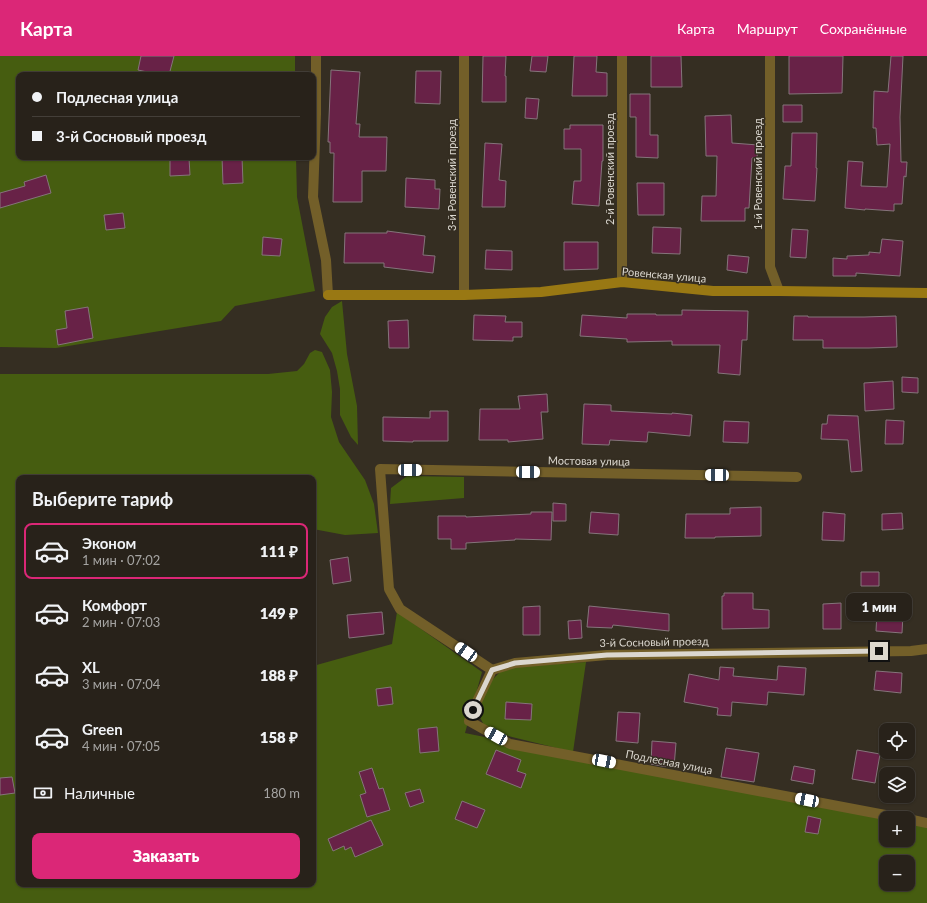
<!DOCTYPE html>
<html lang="ru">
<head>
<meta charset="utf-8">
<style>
	body { margin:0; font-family:Lato,sans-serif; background:#342f27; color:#f1f3f6; height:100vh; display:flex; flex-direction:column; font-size:15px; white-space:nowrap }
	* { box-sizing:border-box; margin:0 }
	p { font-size:13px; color:#a5a4a2 }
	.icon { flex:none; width:22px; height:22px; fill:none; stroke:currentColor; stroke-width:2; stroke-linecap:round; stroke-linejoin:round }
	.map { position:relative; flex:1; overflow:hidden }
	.panel { position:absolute; left:16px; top:419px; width:300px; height:412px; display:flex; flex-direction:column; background:#28221a; border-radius:8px; box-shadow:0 1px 3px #0004,0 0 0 1px #443f39 }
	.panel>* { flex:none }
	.guide { position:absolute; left:16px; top:16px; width:300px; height:88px; border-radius:8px; box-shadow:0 1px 3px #0004,0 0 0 1px #443f39; display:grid; align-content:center; height:88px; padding:0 16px; background:#28221a }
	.buttons { position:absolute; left:879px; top:667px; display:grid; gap:8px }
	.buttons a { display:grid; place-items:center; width:36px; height:36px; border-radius:8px; background:#28221a; box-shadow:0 1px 3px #0004,0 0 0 1px #443f39; font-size:20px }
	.end { position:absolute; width:18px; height:18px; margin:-9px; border:5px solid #dbd7cf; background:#111; box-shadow:0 0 0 2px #111 }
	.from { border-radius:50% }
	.bubble { position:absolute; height:28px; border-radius:8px; background:#28221a; box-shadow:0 1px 3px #0004,0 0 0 1px #443f39; font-size:13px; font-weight:800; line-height:28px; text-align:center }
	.car { position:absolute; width:12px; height:24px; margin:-12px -6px; border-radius:5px; box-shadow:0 0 3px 1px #0007; background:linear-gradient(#fff 24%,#345 0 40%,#fff 0 76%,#345 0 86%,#fff 0) }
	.guide b { display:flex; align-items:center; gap:14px; height:38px; font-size:15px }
	.guide b+b { border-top:1px solid #443f39 }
	.guide i { width:10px; height:10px; background:#f1f3f6 }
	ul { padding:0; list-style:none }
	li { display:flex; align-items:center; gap:12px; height:56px; margin:0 8px 6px; padding:0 8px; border:2px solid transparent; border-radius:8px }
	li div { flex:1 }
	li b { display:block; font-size:15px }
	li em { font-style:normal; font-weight:800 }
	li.active { border-color:#db2777 }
	li>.icon { width:36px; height:36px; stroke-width:1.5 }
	h2 { padding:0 16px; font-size:18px; line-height:48px }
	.pay { display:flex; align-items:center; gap:10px; height:44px; padding:0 16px; font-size:15px }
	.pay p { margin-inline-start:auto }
	.button { display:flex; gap:8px; margin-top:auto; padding:8px 16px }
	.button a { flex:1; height:46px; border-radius:8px; background:#db2777; color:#fff; font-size:16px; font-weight:800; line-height:46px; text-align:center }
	header { display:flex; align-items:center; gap:24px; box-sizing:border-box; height:56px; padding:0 20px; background:#db2777; color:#fff }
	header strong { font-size:19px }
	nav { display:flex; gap:22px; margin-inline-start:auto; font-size:14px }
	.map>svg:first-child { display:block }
	.green { fill:#465d10; fill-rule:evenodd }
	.building { fill:#682247; stroke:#85747b }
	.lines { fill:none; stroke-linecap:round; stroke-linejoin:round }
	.street { stroke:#735f29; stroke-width:10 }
	.secondary { stroke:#997813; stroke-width:10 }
	.route { stroke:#dbd7cf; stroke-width:5 }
	.labels { text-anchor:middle; stroke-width:3; stroke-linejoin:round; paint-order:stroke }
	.street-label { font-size:11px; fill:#dbd7cf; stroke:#352e22 }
</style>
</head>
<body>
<header>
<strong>Карта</strong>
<nav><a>Карта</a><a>Маршрут</a><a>Сохранённые</a></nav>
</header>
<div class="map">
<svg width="927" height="847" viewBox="0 0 927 847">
	<rect width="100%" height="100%" fill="#352e22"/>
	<!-- green -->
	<path class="green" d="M 0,0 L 295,0 L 295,19 L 19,19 L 19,101 L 296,101 L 297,141 L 315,235 L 235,250 L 221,265 L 56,292 L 0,291 Z
		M 342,245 L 347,298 L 357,350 L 358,389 L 351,381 L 340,359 L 340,333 L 337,315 L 332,297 L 320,278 L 325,261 L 332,251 Z
		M 315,294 L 322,296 L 330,314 L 332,336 L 331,361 L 339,386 L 365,424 L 374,448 L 378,477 L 345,479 L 313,473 L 313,422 L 19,422 L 19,828 L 313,828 L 313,610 L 392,588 L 397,556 L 482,616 L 465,677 L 886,763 L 886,784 L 908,784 L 908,767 L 927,771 L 927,847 L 0,847 L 0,318 L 268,318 L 297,315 L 304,308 L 310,297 ZM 886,806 L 908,806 L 908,828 L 886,828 Z
		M 407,420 L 464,421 L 464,442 L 390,448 L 391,432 Z
		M 586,606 L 573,696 L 500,678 L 484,669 L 477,656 L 492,624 L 500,616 L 514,611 Z"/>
	<!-- building -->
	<path class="building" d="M 141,0 L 174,0 L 169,19 L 161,19 L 138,14 Z
		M 483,0 L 506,0 L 505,20 L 506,20 L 506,46 L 482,46 Z
		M 532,0 L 548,0 L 546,16 L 530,15 Z
		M 574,0 L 597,0 L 596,16 L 607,17 L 607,40 L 572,40 Z
		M 651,0 L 681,0 L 682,31 L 651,31 Z
		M 789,0 L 843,0 L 842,37 L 789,38 Z
		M 891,0 L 903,0 L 900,61 L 901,106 L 907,106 L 906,121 L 904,120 L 902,148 L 894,148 L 894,155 L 865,153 L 865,154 L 845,152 L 848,105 L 863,106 L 861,130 L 887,131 L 890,88 L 877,89 L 876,72 L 873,72 L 874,35 L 888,36 Z
		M 331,14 L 360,16 L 356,68 L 360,68 L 359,81 L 387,81 L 386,115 L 362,115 L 362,146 L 333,146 L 334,97 L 330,97 L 330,86 L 328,86 Z
		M 416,15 L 441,15 L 440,48 L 415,47 Z
		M 630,38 L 650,38 L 650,79 L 658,79 L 658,102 L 636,101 L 636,61 L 630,61 Z
		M 526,42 L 539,43 L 537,63 L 525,62 Z
		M 783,49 L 802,49 L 802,66 L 783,66 Z
		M 731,59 L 732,87 L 758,89 L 757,102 L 752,102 L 749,152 L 745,152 L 745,165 L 701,165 L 702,140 L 716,140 L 717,100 L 706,100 L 705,60 Z
		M 570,69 L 603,69 L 603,105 L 602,105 L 599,150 L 572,148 L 574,125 L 581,125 L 581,93 L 564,93 L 564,73 L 570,73 Z
		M 792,77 L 817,77 L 816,112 L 817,112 L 815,145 L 783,143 L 785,110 L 791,110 Z
		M 485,87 L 502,88 L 499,124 L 506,125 L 505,151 L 482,151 Z
		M 222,101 L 242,101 L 243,127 L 223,128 Z
		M 189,102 L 190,119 L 170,120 L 170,103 Z
		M 46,119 L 51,137 L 0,152 L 0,137 L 25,130 L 24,126 Z
		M 406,122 L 435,124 L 435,133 L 440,133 L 439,153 L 405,151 Z
		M 637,127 L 664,127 L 664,159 L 638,159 Z
		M 123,157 L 125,172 L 106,174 L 104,159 Z
		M 653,171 L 681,172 L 680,198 L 652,197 Z
		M 792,173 L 808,174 L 806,202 L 790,201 Z
		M 387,175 L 425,180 L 423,199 L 435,200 L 433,217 L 384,211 L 384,207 L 344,207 L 345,177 L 387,177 Z
		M 263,181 L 282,183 L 280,200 L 262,199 Z
		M 882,183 L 903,185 L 900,220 L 856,217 L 856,220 L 833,220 L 833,202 L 847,203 L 847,200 L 869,199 L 869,196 L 880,197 Z
		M 564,186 L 598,186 L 598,213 L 564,214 Z
		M 486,194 L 512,195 L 512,214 L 485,213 Z
		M 728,199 L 749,201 L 747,217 L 727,214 Z
		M 88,251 L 93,282 L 58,289 L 56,274 L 67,272 L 65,255 Z
		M 682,254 L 748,255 L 747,284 L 742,284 L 740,319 L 718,317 L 720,289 L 672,289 L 672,285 L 627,286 L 627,283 L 580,280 L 582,259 L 627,262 L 627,258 L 656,258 L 656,259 L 682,259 Z
		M 474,259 L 506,260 L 505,266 L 522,266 L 522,281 L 513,281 L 513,285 L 473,284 Z
		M 794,260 L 808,260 L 808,261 L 864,261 L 896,260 L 897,291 L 869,292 L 823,292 L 823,284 L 793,284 Z
		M 408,264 L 409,292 L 389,292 L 388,265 Z
		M 902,321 L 918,322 L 918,337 L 902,336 Z
		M 893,325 L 894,353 L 865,355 L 864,327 Z
		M 547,338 L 548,356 L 541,356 L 543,383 L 508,386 L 508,384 L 479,384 L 480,353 L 520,353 L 518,340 Z
		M 584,348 L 611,349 L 611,355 L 672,358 L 672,357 L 692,359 L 690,380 L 648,376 L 647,386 L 610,384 L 609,389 L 582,388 Z
		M 430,355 L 448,355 L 448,385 L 413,385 L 413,386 L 383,385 L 383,361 L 430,362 Z
		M 828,359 L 858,360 L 862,415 L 851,416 L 848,384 L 821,383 L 822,368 L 827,368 Z
		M 886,364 L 904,365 L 903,388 L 885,388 Z
		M 724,365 L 749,366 L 748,387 L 723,386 Z
		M 553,447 L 566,448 L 566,465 L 553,465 Z
		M 761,451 L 761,480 L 715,481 L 715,482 L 685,482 L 686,458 L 730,458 L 730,452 Z
		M 531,456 L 552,456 L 551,484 L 515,483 L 515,484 L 466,487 L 466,493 L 451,493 L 451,483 L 438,483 L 438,460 L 466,460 L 466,461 L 531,458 Z
		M 591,456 L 619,458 L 618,479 L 589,477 Z
		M 823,456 L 845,458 L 844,485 L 822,484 Z
		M 902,457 L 903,473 L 882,474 L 882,458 Z
		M 348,501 L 351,525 L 333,528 L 330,504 Z
		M 861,516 L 879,516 L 879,530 L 861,530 Z
		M 724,537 L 753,537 L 753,553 L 769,554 L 769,572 L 722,573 L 722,540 L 724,540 Z
		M 841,547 L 841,573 L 823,573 L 823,548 Z
		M 540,550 L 540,579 L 523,579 L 523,551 Z
		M 589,550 L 669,558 L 669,575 L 613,569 L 612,572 L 587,571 Z
		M 382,556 L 384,578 L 349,582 L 347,559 Z
		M 877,556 L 903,558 L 902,577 L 876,575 Z
		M 581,564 L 582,582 L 569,583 L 568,565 Z
		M 778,610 L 806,612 L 804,639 L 768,636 L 767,649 L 732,646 L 731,660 L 717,659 L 718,652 L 684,646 L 689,618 L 719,624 L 720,611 L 734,612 L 733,620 L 777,624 Z
		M 876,615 L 902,617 L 901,637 L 874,634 Z
		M 391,631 L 393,648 L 378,650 L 376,633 Z
		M 506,646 L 532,648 L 531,664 L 505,663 Z
		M 618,656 L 640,657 L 638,687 L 616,685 Z
		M 437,671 L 439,695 L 420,697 L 418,673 Z
		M 652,685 L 676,687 L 674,711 L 662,710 L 651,708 Z
		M 726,692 L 759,697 L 754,726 L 721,721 Z
		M 496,694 L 521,704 L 517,715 L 526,718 L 521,732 L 486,718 Z
		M 857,694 L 880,698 L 875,727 L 852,723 Z
		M 794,710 L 815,714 L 813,728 L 791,724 Z
		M 372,712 L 379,733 L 383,732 L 390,754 L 367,761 L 360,739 L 366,737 L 359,716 Z
		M 12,721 L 15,737 L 0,739 L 0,722 Z
		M 420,733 L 424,746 L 410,751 L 405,737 Z
		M 462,745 L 485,754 L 477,772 L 455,763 Z
		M 808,760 L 821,763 L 818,778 L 805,776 Z
		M 371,764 L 383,789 L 355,801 L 351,791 L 345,794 L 344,790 L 333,795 L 328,783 Z"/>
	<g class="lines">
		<!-- street -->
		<path class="street" d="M 316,0 L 316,58 L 313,141 L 326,204 L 328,239
			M 464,0 L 464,239
			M 770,0 L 770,211 L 779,235
			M 622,226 L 622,0
			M 492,614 L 400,553 L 389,533 L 380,413 L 797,421
			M 492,614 L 473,654 L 469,665 L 510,688 L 901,762
			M 492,614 L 515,607 L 607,599 L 911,595 L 927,593
			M 908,763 L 927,767"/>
		<!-- secondary -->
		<path class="secondary" d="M 328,239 L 464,239 L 541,236 L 622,226 L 713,235 L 779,235 L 927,237"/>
	</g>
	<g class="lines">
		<!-- route -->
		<path class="route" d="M 473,654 L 492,614 L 515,607 L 607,599 L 879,595"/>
	</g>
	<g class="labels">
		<!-- street labels -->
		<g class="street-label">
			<text transform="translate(610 113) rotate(-90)" y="4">2-й Ровенский проезд</text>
			<text transform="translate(758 118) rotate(-90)" y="4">1-й Ровенский проезд</text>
			<text transform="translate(452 119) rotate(-90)" y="4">3-й Ровенский проезд</text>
			<text transform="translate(664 219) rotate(5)" y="4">Ровенская улица</text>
			<text transform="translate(589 405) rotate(1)" y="4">Мостовая улица</text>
			<text transform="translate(654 586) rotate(-1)" y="4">3-й Сосновый проезд</text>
			<text transform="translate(669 706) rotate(11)" y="4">Подлесная улица</text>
		</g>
	</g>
</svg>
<div class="buttons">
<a><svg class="icon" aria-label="locate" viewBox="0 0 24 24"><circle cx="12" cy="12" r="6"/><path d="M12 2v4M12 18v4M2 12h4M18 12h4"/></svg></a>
<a><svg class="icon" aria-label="layers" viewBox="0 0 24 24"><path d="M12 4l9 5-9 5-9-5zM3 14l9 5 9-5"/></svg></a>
<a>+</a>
<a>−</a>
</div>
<i class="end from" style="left:473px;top:654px"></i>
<i class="end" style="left:879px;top:595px"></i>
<div class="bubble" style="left:846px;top:537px;width:66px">1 мин</div>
<i class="car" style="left:410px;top:414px;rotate:91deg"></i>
<i class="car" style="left:528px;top:416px;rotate:91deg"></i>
<i class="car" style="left:717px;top:419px;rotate:271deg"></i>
<i class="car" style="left:466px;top:596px;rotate:304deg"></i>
<i class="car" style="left:496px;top:680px;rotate:299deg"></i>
<i class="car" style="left:604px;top:705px;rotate:101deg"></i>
<i class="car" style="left:807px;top:744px;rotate:281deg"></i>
<div class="guide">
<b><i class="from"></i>Подлесная улица</b>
<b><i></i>3-й Сосновый проезд</b>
</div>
<section class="panel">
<h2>Выберите тариф</h2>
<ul>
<li class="active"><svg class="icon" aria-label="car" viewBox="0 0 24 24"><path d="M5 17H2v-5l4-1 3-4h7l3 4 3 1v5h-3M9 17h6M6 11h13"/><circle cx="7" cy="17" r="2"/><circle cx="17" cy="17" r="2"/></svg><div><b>Эконом</b><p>1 мин · 07:02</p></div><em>111 ₽</em></li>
<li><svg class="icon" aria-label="car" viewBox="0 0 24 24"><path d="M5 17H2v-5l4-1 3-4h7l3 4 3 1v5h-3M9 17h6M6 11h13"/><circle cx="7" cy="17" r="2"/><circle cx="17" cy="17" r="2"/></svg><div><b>Комфорт</b><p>2 мин · 07:03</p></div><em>149 ₽</em></li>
<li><svg class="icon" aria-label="car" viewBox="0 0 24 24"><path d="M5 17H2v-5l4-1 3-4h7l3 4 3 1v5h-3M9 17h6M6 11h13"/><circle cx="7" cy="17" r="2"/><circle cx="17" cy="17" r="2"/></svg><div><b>XL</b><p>3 мин · 07:04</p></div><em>188 ₽</em></li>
<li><svg class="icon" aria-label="car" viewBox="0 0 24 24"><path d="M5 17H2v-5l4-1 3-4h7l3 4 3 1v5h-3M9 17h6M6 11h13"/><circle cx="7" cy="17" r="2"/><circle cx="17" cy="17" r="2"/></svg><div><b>Green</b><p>4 мин · 07:05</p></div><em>158 ₽</em></li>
</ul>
<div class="pay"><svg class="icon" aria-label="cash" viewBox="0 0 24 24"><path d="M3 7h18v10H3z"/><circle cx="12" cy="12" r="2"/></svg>Наличные<p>180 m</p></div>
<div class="button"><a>Заказать</a></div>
</section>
</div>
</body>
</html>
